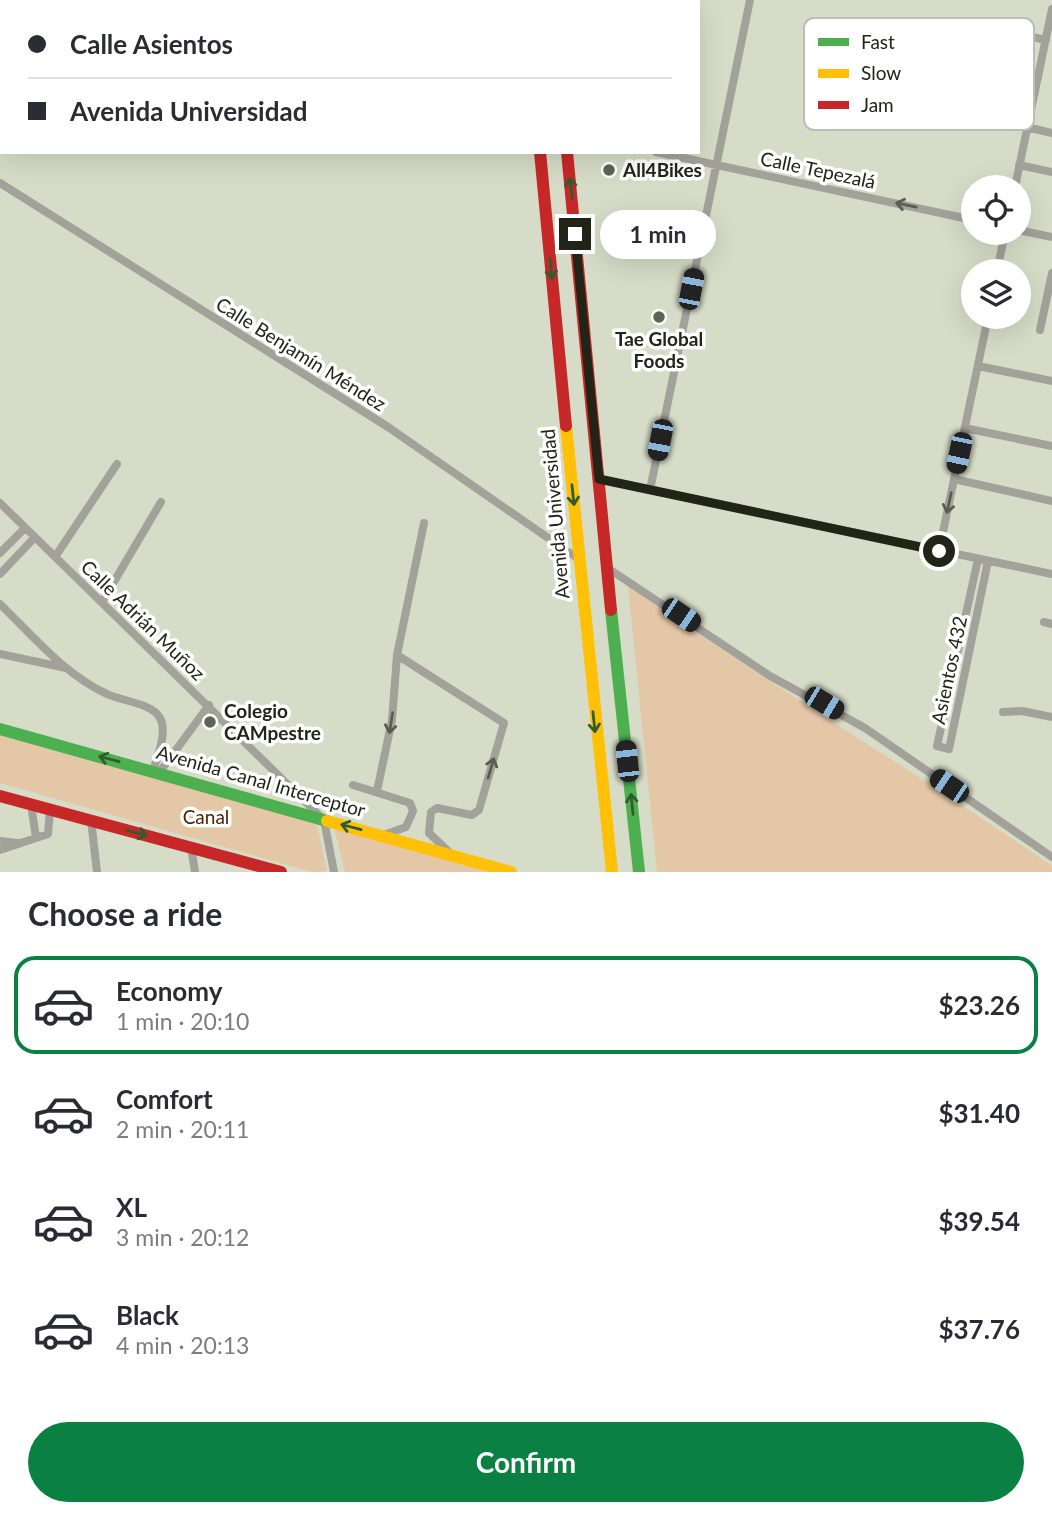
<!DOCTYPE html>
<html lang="en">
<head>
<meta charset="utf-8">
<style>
	body { margin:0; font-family:Lato,sans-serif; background:#f7f7f7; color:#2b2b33; height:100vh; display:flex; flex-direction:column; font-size:26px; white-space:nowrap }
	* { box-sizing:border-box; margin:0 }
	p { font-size:23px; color:#7c7c81 }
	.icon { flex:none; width:38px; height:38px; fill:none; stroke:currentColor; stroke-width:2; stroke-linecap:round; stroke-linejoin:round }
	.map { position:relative; height:872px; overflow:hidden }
	.panel { display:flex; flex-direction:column; background:#fff; flex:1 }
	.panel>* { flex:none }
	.banner { position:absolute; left:0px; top:0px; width:700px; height:154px; box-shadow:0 7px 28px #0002; display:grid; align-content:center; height:154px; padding:0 28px; background:#fff }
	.buttons { position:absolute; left:961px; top:175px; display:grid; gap:14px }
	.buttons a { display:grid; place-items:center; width:70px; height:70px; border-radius:50%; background:#fff; box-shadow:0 7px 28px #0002; font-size:35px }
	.end { position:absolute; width:32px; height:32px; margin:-16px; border:9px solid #212417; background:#fff; box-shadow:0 0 0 4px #fff }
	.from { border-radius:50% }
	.bubble { position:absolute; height:49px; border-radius:24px; background:#fff; box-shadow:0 7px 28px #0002; font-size:23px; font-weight:700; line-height:49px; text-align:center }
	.car { position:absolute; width:21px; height:42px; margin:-21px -10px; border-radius:9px; box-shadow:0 0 5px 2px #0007; background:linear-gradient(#222 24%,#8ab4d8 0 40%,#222 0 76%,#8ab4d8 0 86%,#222 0) }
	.banner b { display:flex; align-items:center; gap:24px; height:66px; font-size:26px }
	.banner b+b { border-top:2px solid #e1e1e2 }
	.banner i { width:18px; height:18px; background:#2b2b33 }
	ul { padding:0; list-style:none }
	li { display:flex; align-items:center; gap:21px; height:98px; margin:0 14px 10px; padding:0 14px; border:4px solid transparent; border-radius:21px }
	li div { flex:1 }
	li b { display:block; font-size:26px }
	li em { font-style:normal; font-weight:700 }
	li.active { border-color:#0b8043 }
	li>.icon { width:63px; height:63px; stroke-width:1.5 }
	h2 { padding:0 28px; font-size:32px; line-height:84px }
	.primary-button { display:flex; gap:14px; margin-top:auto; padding:14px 28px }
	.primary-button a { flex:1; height:80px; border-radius:42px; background:#0b8043; color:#fff; font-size:28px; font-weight:700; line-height:80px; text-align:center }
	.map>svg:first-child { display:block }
	.green { fill:#e4c7a7 }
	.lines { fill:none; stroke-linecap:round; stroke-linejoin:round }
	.street { stroke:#a2a19a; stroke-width:8 }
	.fast { stroke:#4caf50; stroke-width:12 }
	.slow { stroke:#ffc107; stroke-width:12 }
	.jam { stroke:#c62828; stroke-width:12 }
	.oneway { stroke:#325c2e }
	.oneway2 { stroke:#5b5c52 }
	.route { stroke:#212417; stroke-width:9 }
	.poi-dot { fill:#606455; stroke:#fff; stroke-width:2.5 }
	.labels { text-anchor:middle; stroke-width:7; stroke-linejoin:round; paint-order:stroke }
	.poi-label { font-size:19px; font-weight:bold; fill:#212417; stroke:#fff; text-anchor:start }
	.street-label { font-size:19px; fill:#212417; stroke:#fff }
	.park-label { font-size:19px; fill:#4e2501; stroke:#fff }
	.key { fill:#fff; stroke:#bcbdb9; stroke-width:2 }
	.key-label { font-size:19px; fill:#212417 }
</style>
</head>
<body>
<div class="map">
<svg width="1052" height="872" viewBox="0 0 1052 872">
	<rect width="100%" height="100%" fill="#d6dcc7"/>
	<!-- green -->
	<path class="green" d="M 628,586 C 767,683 913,770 1052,866 L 1052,872 L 657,872 Z
		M 0,734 L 316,821 L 327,871 L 312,872 L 0,783 Z
		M 339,827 L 497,872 L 345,872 L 335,831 Z"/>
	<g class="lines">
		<!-- street -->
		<path class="street" d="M 442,0 L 447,2
			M 497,0 L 503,2
			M 963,22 L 1046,40
			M 970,64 L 1038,78
			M 1027,127 L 1052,133
			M 656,152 L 973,220
			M 1019,165 L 1052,172
			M 0,183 L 388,427 L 580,560
			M 1015,187 L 1052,9
			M 1018,230 L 1052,237
			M 997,271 L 1005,233
			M 1040,330 L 1052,273
			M 978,366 L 1052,381
			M 965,428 L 1052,446
			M 599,479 L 1052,574
			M 954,479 L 1052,501
			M 650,490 L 750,0
			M 0,503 L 324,820 L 334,872
			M 939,551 L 988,317
			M 0,553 L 25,528
			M 55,557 L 117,464
			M 978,559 L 937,746 L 949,749 L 988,561
			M 606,567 L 770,676 L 865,728 L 1052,857
			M 0,574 L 35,537
			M 102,602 L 161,502
			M 0,604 C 33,636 65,675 107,694 C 121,701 152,703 160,718 C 168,732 157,757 153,771
			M 1044,622 L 1052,624
			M 0,654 L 66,668
			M 397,655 L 504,723 L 479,810 L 472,815 L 437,808 L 431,812 L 429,833 L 450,853
			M 1003,712 L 1022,711 L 1052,717
			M 159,773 L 209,705
			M 353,785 L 410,803 L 413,811 L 406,827 L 384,835
			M 377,791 L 392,720 L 397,655 L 424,523
			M 31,804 L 36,838
			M 91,820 L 97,872
			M 0,841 L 18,843
			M 191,847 L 195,872
			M 0,850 L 48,834 L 50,810"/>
		<!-- fast -->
		<path class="fast" d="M 611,610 L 639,872
			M 0,729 L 327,821"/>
		<!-- slow -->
		<path class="slow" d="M 526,0 L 527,2
			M 553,0 L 553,2
			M 566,426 L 612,872
			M 327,821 L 511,872"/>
		<!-- jam -->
		<path class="jam" d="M 540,152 L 566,426
			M 567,152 L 611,610
			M 0,796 L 281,872"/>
	</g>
	<!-- one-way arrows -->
	<defs><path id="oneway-shaft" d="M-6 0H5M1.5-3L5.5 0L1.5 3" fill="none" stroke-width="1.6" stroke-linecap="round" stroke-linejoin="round" transform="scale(1.75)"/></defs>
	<g class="oneway">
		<use href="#oneway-shaft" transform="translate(571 188) rotate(-96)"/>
		<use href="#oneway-shaft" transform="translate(551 269) rotate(84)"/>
		<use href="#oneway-shaft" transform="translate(573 495) rotate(84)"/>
		<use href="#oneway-shaft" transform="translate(594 722) rotate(84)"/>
		<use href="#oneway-shaft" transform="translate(109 759) rotate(-165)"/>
		<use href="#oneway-shaft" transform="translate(632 804) rotate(-96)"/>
		<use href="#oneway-shaft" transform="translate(351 827) rotate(-165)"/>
		<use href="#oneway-shaft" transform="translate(137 833) rotate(15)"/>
	</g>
	<g class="oneway2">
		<use href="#oneway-shaft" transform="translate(906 205) rotate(-168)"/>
		<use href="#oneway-shaft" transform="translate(949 503) rotate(102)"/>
		<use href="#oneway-shaft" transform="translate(391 723) rotate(99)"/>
		<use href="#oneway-shaft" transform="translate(491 768) rotate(-74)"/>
	</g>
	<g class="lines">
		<!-- route -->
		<path class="route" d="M 575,234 L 599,479 L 939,551"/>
	</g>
	<!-- markers -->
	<g class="poi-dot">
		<circle cx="609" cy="170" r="7"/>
		<circle cx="659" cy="317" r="7"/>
		<circle cx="210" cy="722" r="7"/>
	</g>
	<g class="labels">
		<!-- poi labels -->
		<g class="poi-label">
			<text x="623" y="177">All4Bikes</text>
			<text x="659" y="346" text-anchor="middle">Tae Global<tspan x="659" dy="22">Foods</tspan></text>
			<text x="224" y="718">Colegio<tspan x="224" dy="22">CAMpestre</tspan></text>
		</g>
		<!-- street labels -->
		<g class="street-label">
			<text transform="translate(818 170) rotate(12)" y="7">Calle Tepezalá</text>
			<text transform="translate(301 354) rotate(32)" y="7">Calle Benjamín Méndez</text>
			<text transform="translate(555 514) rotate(-95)" y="7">Avenida Universidad</text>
			<text transform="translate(143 620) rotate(44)" y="7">Calle Adrián Muñoz</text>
			<text transform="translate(949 670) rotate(-78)" y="7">Asientos 432</text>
			<text transform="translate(261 781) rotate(16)" y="7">Avenida Canal Interceptor</text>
		</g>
		<!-- park labels -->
		<g class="park-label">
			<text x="206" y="824">Canal</text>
		</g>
	</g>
	<!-- legend -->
	<rect x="804" y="18" width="230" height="112" rx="10" class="key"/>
	<rect x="818" y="38" width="31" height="8" fill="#4caf50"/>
	<rect x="818" y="69" width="31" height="9" fill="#ffc107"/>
	<rect x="818" y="101" width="31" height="8" fill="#c62828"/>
	<g class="key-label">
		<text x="861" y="49">Fast</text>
		<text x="861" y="80">Slow</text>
		<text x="861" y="112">Jam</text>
	</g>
</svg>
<div class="buttons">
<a><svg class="icon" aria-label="locate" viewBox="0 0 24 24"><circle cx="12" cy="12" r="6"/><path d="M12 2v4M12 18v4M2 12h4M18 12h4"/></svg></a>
<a><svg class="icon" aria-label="layers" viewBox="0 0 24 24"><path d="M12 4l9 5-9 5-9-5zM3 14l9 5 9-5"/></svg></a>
</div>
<i class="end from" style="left:939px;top:551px"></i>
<i class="end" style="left:575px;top:234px"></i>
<div class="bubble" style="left:600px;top:210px;width:116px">1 min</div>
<i class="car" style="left:691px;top:289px;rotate:11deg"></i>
<i class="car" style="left:660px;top:440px;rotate:191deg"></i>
<i class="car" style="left:959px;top:453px;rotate:192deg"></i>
<i class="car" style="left:681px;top:615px;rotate:124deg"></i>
<i class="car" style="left:824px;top:703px;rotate:121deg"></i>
<i class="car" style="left:627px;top:761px;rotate:354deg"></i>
<i class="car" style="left:949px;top:786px;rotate:304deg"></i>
<div class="banner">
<b><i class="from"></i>Calle Asientos</b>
<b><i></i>Avenida Universidad</b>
</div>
</div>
<section class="panel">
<h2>Choose a ride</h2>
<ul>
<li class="active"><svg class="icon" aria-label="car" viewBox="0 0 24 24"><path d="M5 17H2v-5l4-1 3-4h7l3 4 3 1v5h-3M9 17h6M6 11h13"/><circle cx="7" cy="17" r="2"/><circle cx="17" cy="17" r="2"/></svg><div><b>Economy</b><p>1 min · 20:10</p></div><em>$23.26</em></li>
<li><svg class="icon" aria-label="car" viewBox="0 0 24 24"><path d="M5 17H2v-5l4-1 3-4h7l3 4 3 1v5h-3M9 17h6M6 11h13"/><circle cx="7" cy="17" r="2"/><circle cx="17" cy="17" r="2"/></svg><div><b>Comfort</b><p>2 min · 20:11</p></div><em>$31.40</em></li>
<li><svg class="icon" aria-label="car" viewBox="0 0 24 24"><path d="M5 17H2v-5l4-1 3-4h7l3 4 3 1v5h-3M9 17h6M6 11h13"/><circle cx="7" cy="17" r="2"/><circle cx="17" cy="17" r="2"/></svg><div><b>XL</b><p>3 min · 20:12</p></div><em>$39.54</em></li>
<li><svg class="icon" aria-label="car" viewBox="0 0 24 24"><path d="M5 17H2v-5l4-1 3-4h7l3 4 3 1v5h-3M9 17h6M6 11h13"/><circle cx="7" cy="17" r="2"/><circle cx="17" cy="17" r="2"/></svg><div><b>Black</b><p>4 min · 20:13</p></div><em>$37.76</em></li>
</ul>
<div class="primary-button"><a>Confirm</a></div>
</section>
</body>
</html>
